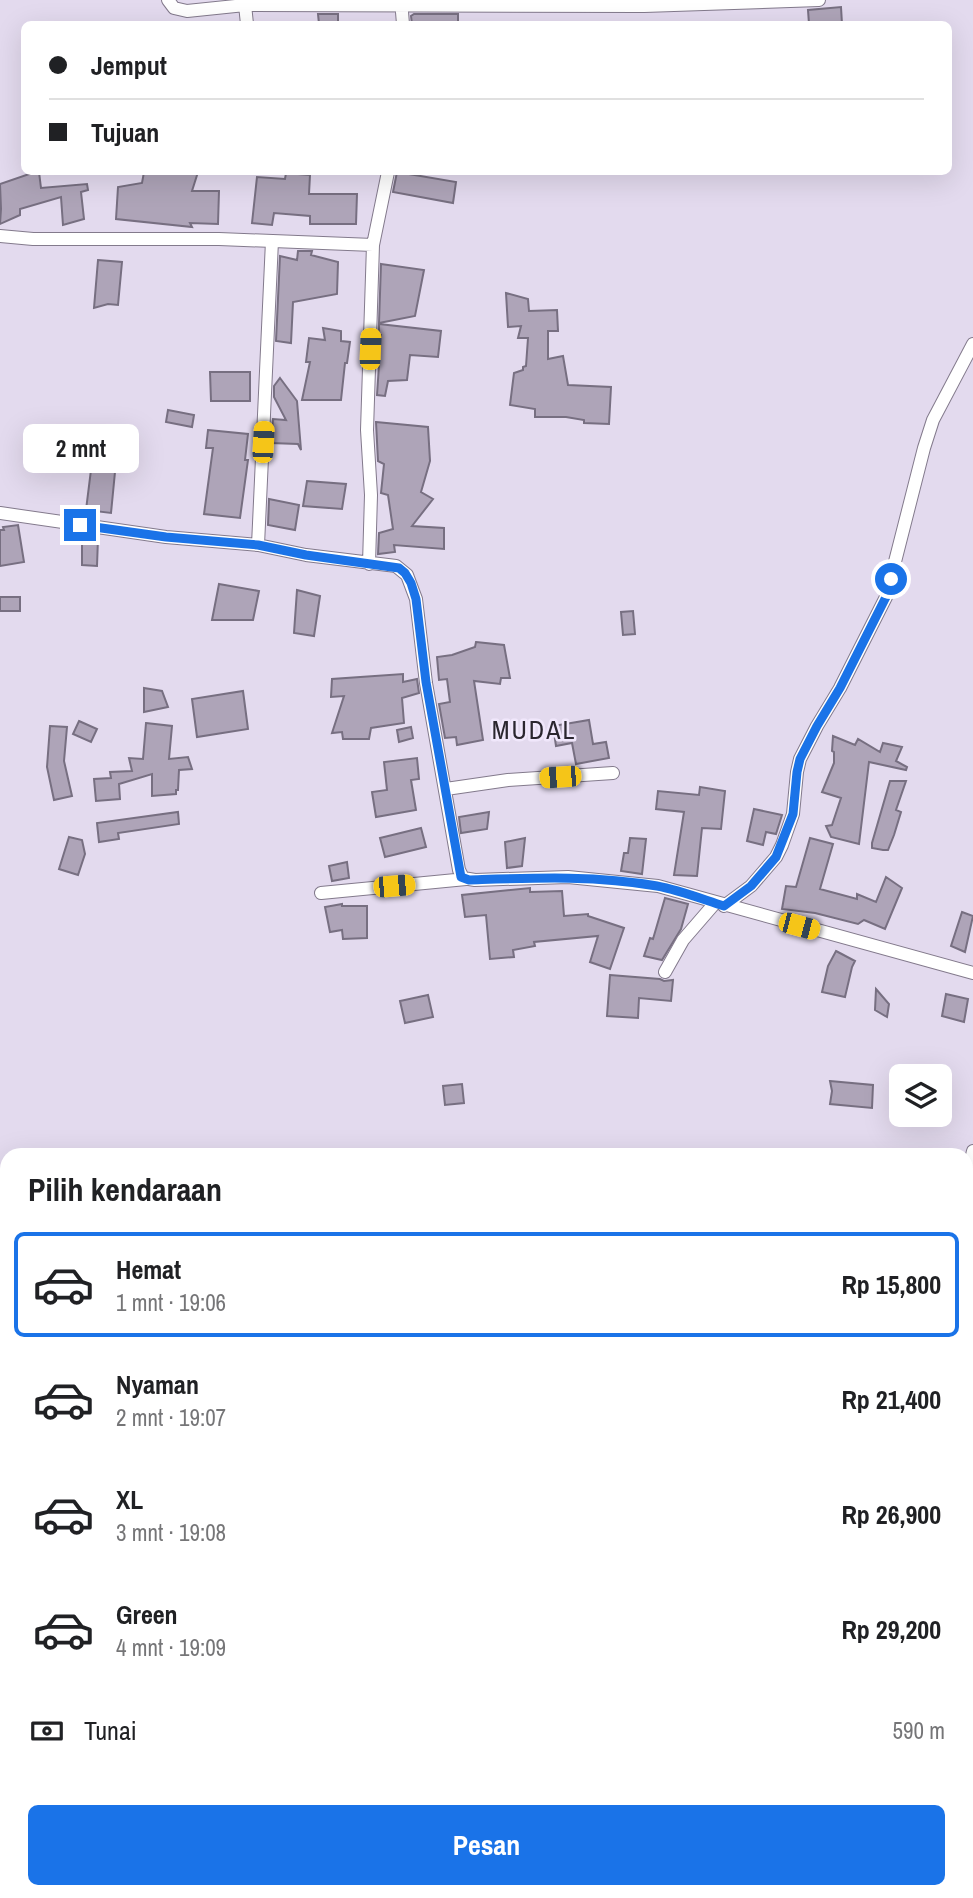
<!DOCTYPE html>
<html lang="id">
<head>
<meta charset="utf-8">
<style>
	body { margin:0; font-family:"Archivo Narrow",sans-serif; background:#f6f6f6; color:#202124; height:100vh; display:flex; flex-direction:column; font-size:26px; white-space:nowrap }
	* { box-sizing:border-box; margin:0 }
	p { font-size:23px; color:#757577 }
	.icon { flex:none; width:38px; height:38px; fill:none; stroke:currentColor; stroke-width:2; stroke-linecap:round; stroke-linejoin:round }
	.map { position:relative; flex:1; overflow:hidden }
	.drawer { position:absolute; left:0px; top:1148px; width:973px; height:751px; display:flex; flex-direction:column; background:#fff; border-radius:21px 21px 0 0; box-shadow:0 7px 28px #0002 }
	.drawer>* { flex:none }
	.hud { position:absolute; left:21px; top:21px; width:931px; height:154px; border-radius:10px; box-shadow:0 7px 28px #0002; display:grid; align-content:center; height:154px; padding:0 28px; background:#fff }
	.tools { position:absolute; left:889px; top:1064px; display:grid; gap:14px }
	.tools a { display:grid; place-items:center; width:63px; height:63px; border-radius:10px; background:#fff; box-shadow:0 7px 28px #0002; font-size:35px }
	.end { position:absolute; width:32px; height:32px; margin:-16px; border:9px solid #1a73e8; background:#fff; box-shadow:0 0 0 4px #fff }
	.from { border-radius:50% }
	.bubble { position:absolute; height:49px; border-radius:10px; background:#fff; box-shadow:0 7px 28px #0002; font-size:23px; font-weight:700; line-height:49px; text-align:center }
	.car { position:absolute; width:21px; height:42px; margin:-21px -10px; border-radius:9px; box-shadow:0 0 5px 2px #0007; background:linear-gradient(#f5c518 24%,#345 0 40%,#f5c518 0 76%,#345 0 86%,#f5c518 0) }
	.hud b { display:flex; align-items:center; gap:24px; height:66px; font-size:26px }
	.hud b+b { border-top:2px solid #e0e0e0 }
	.hud i { width:18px; height:18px; background:#202124 }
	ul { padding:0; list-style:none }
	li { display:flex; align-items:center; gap:21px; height:105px; margin:0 14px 10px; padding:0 14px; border:4px solid transparent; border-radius:10px }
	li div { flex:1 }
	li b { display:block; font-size:26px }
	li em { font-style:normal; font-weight:700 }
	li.on { border-color:#1a73e8 }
	li>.icon { width:63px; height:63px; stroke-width:1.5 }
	h2 { padding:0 28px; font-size:32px; line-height:84px }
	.pay { display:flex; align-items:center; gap:18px; height:77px; padding:0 28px; font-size:26px }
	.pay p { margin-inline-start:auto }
	.primary-button { display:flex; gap:14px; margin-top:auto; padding:14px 28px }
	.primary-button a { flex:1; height:80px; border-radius:10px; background:#1a73e8; color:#fff; font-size:28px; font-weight:700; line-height:80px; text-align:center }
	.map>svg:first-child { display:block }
	.building { fill:#aea4b8; stroke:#776f81; stroke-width:2 }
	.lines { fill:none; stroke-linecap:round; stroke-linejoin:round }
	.minor-casing { stroke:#837a8c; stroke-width:14 }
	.minor { stroke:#fff; stroke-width:12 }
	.route { stroke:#1a73e8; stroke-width:9 }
	.labels { text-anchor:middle; stroke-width:5; stroke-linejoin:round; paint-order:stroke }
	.quarter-label { font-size:26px; letter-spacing:2px; fill:#2a262e; stroke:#f0e7fb }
</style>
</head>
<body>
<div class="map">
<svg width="973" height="1898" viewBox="0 0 973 1898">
	<rect width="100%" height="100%" fill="#e3daee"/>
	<!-- building -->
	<path class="building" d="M 841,7 L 842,24 L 809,24 L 808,10 Z
		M 318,14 L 338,14 L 338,24 L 319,24 Z
		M 414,14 L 458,14 L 458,24 L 412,24 L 411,16 Z
		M 35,172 L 39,172 L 41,188 L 87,184 L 88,190 L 81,192 L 84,219 L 63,225 L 61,197 L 20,209 L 20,215 L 0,224 L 1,209 L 0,184 Z
		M 144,172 L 198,172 L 192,191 L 219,191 L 218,224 L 190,223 L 192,227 L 116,219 L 118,187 L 142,183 Z
		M 397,172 L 456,182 L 453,203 L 393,192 Z
		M 286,173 L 310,175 L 309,194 L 357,194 L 356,224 L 310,224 L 310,216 L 274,213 L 272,225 L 252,223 L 257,177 L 285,179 Z
		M 298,251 L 312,251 L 311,255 L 338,262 L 337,294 L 293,302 L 291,343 L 276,341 L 280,256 L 297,260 Z
		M 98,260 L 122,262 L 118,305 L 108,304 L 94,308 Z
		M 381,264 L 424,270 L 415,316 L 379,323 Z
		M 506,293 L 528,299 L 529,311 L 557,310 L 558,331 L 548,331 L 548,359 L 563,356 L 568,385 L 611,387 L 609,424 L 584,423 L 584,420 L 566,417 L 535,417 L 535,409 L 510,405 L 514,373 L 523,370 L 523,367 L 526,366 L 528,338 L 518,338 L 521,326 L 508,327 Z
		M 379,324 L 441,331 L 438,357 L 410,355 L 407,380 L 388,381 L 385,396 L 377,395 L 381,335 L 379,335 Z
		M 323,328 L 341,331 L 341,341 L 350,342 L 347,363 L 345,363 L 341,400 L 302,400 L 310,362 L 306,362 L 309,338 L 325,340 Z
		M 210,372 L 250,372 L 250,401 L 211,401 Z
		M 280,378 L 297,401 L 301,450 L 298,444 L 271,443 L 273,419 L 286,420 L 274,397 L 274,386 Z
		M 168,410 L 194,415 L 192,427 L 166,422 Z
		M 376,422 L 428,427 L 430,461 L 421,492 L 433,499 L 412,526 L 444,528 L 444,549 L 394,545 L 395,552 L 378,554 L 379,533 L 393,529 L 388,495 L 381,493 L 384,464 L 378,461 Z
		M 208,430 L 248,434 L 245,460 L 248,460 L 240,518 L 204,514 L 213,448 L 206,448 Z
		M 92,462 L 115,472 L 111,513 L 86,510 Z
		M 307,481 L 346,484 L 342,509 L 303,506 Z
		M 269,499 L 299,505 L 295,530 L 268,525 Z
		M 18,525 L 24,562 L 0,566 L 0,530 L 4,530 L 3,527 Z
		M 82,535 L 98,538 L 97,566 L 82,565 Z
		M 219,584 L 259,591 L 253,620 L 212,620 Z
		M 297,590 L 320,596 L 314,636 L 294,633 Z
		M 0,597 L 20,597 L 20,611 L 0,611 Z
		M 633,611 L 635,634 L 623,635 L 621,612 Z
		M 476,642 L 504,645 L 510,678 L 501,678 L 500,684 L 474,681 L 483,740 L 457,745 L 456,737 L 445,738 L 439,704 L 450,702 L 447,679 L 439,680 L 437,657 L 452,655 L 475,647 Z
		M 403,674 L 403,682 L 417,679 L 419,693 L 402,698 L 404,723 L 371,728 L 369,739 L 343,739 L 342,732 L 332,733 L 344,696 L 331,697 L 332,679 Z
		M 144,688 L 162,691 L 168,707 L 144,712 Z
		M 243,691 L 248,729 L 197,737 L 192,699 Z
		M 589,720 L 593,744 L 606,742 L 609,758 L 576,764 L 572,743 L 556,746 L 553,726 Z
		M 79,721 L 97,729 L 91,742 L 73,734 Z
		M 146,723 L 172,726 L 169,759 L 188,757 L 192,769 L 179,770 L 178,790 L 176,790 L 176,794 L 152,796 L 152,774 L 119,784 L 120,799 L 96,801 L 94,779 L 111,778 L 110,772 L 132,771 L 129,758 L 143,759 Z
		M 50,726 L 67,727 L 64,761 L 72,796 L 54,800 L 47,767 Z
		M 411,727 L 413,738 L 399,742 L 397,730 Z
		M 833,736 L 855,745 L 858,739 L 880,752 L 883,743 L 902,747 L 896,761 L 907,767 L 906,770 L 869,762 L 859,844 L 831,837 L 826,826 L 832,825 L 841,798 L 822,792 L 834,763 L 834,752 L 832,751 Z
		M 417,758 L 419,779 L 411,780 L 416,810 L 376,817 L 372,792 L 387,790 L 384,762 Z
		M 890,781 L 906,781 L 896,810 L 901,812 L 894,835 L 888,850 L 883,850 L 872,848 L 872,843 Z
		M 700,787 L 725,791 L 721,829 L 702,828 L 697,876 L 674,875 L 684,812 L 656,809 L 658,791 L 699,795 Z
		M 754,809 L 782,815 L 776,834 L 766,832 L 763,845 L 747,841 Z
		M 178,812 L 179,824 L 118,833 L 119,839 L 99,842 L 97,823 Z
		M 489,812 L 487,829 L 461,833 L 459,817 Z
		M 421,828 L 426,847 L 385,857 L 380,838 Z
		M 69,837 L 82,840 L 85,854 L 78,875 L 59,869 Z
		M 525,838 L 522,866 L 507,868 L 505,842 Z
		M 630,838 L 646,839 L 642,874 L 621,871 L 624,853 L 628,853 Z
		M 810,838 L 833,844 L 820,889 L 857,899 L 857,894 L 876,902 L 886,877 L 902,888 L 885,929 L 864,920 L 858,924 L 815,913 L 782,909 L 786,886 L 796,887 Z
		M 347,862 L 349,878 L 332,881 L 329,866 Z
		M 530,888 L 530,892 L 562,891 L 564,916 L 588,914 L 588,916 L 624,928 L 610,969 L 590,962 L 598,936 L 534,942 L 535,946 L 513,950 L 514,957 L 490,959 L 486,915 L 465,917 L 462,895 Z
		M 665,898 L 688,904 L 681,929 L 662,960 L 644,956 L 650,938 L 653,939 Z
		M 342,904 L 342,906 L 367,906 L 367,938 L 343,939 L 342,930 L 330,932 L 325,907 Z
		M 962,912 L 973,916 L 965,952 L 951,946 Z
		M 836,951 L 855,961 L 852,967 L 845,997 L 822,992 L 828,966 Z
		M 610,975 L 660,979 L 664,981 L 673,980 L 671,1001 L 639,998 L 638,1018 L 607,1016 Z
		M 876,989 L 889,1004 L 887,1017 L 875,1010 Z
		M 946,994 L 968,999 L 964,1022 L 942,1016 Z
		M 428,995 L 433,1017 L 405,1023 L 400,1001 Z
		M 830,1081 L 873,1085 L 872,1108 L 830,1104 L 832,1091 Z
		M 462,1084 L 464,1103 L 445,1105 L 443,1086 Z"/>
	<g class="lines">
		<defs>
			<path id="minor" d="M 168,0 L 174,8 L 187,11 L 245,5 L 644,6 L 819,0
				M 401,0 L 403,24
				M 245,5 L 247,24
				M 0,236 L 33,239 L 219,239 L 373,245
				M 0,513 L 166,537 L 258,545 L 306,555 L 396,566 L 407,575 L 416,599 L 426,683 L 459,870 L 463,878 L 475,880 L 568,877 L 658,886 L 973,973
				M 258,545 L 272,241
				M 369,564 L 371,495 L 367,430 L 373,245 L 388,172
				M 446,789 L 508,780 L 613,773
				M 321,893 L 466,879
				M 724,906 L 751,886 L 776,857 L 782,845 L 793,814 L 797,772 L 800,759 L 817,726 L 840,688 L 886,597 L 924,448 L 933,420 L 973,344
				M 665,972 L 683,940 L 715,903
				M 966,1181 L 973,1151
				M 966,1249 L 973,1251"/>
		</defs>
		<!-- minor casing -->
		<use href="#minor" class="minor-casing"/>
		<!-- minor -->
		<use href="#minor" class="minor"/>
	</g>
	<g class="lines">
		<!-- route -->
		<path class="route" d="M 80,525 L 166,537 L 258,545 L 306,555 L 399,568 L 405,573 L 411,583 L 416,599 L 426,682 L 461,877 L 469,880 C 532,878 594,875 657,886 C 679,890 702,899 724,906 L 751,886 L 776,857 L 793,814 L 797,772 L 800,759 L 817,726 L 840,688 L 886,597 L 891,579"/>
	</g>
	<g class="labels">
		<!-- quarter labels -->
		<g class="quarter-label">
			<text x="534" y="739">MUDAL</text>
		</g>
	</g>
</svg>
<div class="tools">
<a><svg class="icon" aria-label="layers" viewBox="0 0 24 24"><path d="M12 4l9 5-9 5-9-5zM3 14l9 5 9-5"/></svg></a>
</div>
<i class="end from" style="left:891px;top:579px"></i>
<i class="end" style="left:80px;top:525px"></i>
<div class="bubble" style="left:23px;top:424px;width:116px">2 mnt</div>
<i class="car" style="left:370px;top:349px;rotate:2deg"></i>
<i class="car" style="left:263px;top:442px;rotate:3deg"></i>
<i class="car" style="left:560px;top:777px;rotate:266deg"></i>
<i class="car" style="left:394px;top:886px;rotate:85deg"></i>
<i class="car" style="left:799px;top:926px;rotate:105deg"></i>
<div class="hud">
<b><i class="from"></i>Jemput</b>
<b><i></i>Tujuan</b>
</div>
<section class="drawer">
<h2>Pilih kendaraan</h2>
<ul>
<li class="on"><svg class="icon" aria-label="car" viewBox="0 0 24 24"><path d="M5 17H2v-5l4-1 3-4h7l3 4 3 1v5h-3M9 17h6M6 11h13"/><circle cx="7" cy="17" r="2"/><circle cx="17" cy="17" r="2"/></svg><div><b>Hemat</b><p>1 mnt · 19:06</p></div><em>Rp 15,800</em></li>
<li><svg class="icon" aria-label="car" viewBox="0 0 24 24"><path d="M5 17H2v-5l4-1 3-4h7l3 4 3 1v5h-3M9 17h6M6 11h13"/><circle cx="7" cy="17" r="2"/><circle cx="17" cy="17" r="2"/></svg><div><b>Nyaman</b><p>2 mnt · 19:07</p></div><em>Rp 21,400</em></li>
<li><svg class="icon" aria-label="car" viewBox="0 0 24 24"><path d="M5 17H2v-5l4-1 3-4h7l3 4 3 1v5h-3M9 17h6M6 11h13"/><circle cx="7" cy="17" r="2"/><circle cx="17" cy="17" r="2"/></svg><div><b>XL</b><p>3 mnt · 19:08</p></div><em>Rp 26,900</em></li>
<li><svg class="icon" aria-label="car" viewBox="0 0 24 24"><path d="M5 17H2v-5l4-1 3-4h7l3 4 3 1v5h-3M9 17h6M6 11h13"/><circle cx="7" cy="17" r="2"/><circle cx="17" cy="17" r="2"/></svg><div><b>Green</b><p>4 mnt · 19:09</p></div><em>Rp 29,200</em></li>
</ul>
<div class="pay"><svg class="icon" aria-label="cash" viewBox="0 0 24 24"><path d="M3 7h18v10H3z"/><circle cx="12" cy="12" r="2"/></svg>Tunai<p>590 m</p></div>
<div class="primary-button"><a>Pesan</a></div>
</section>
</div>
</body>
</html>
